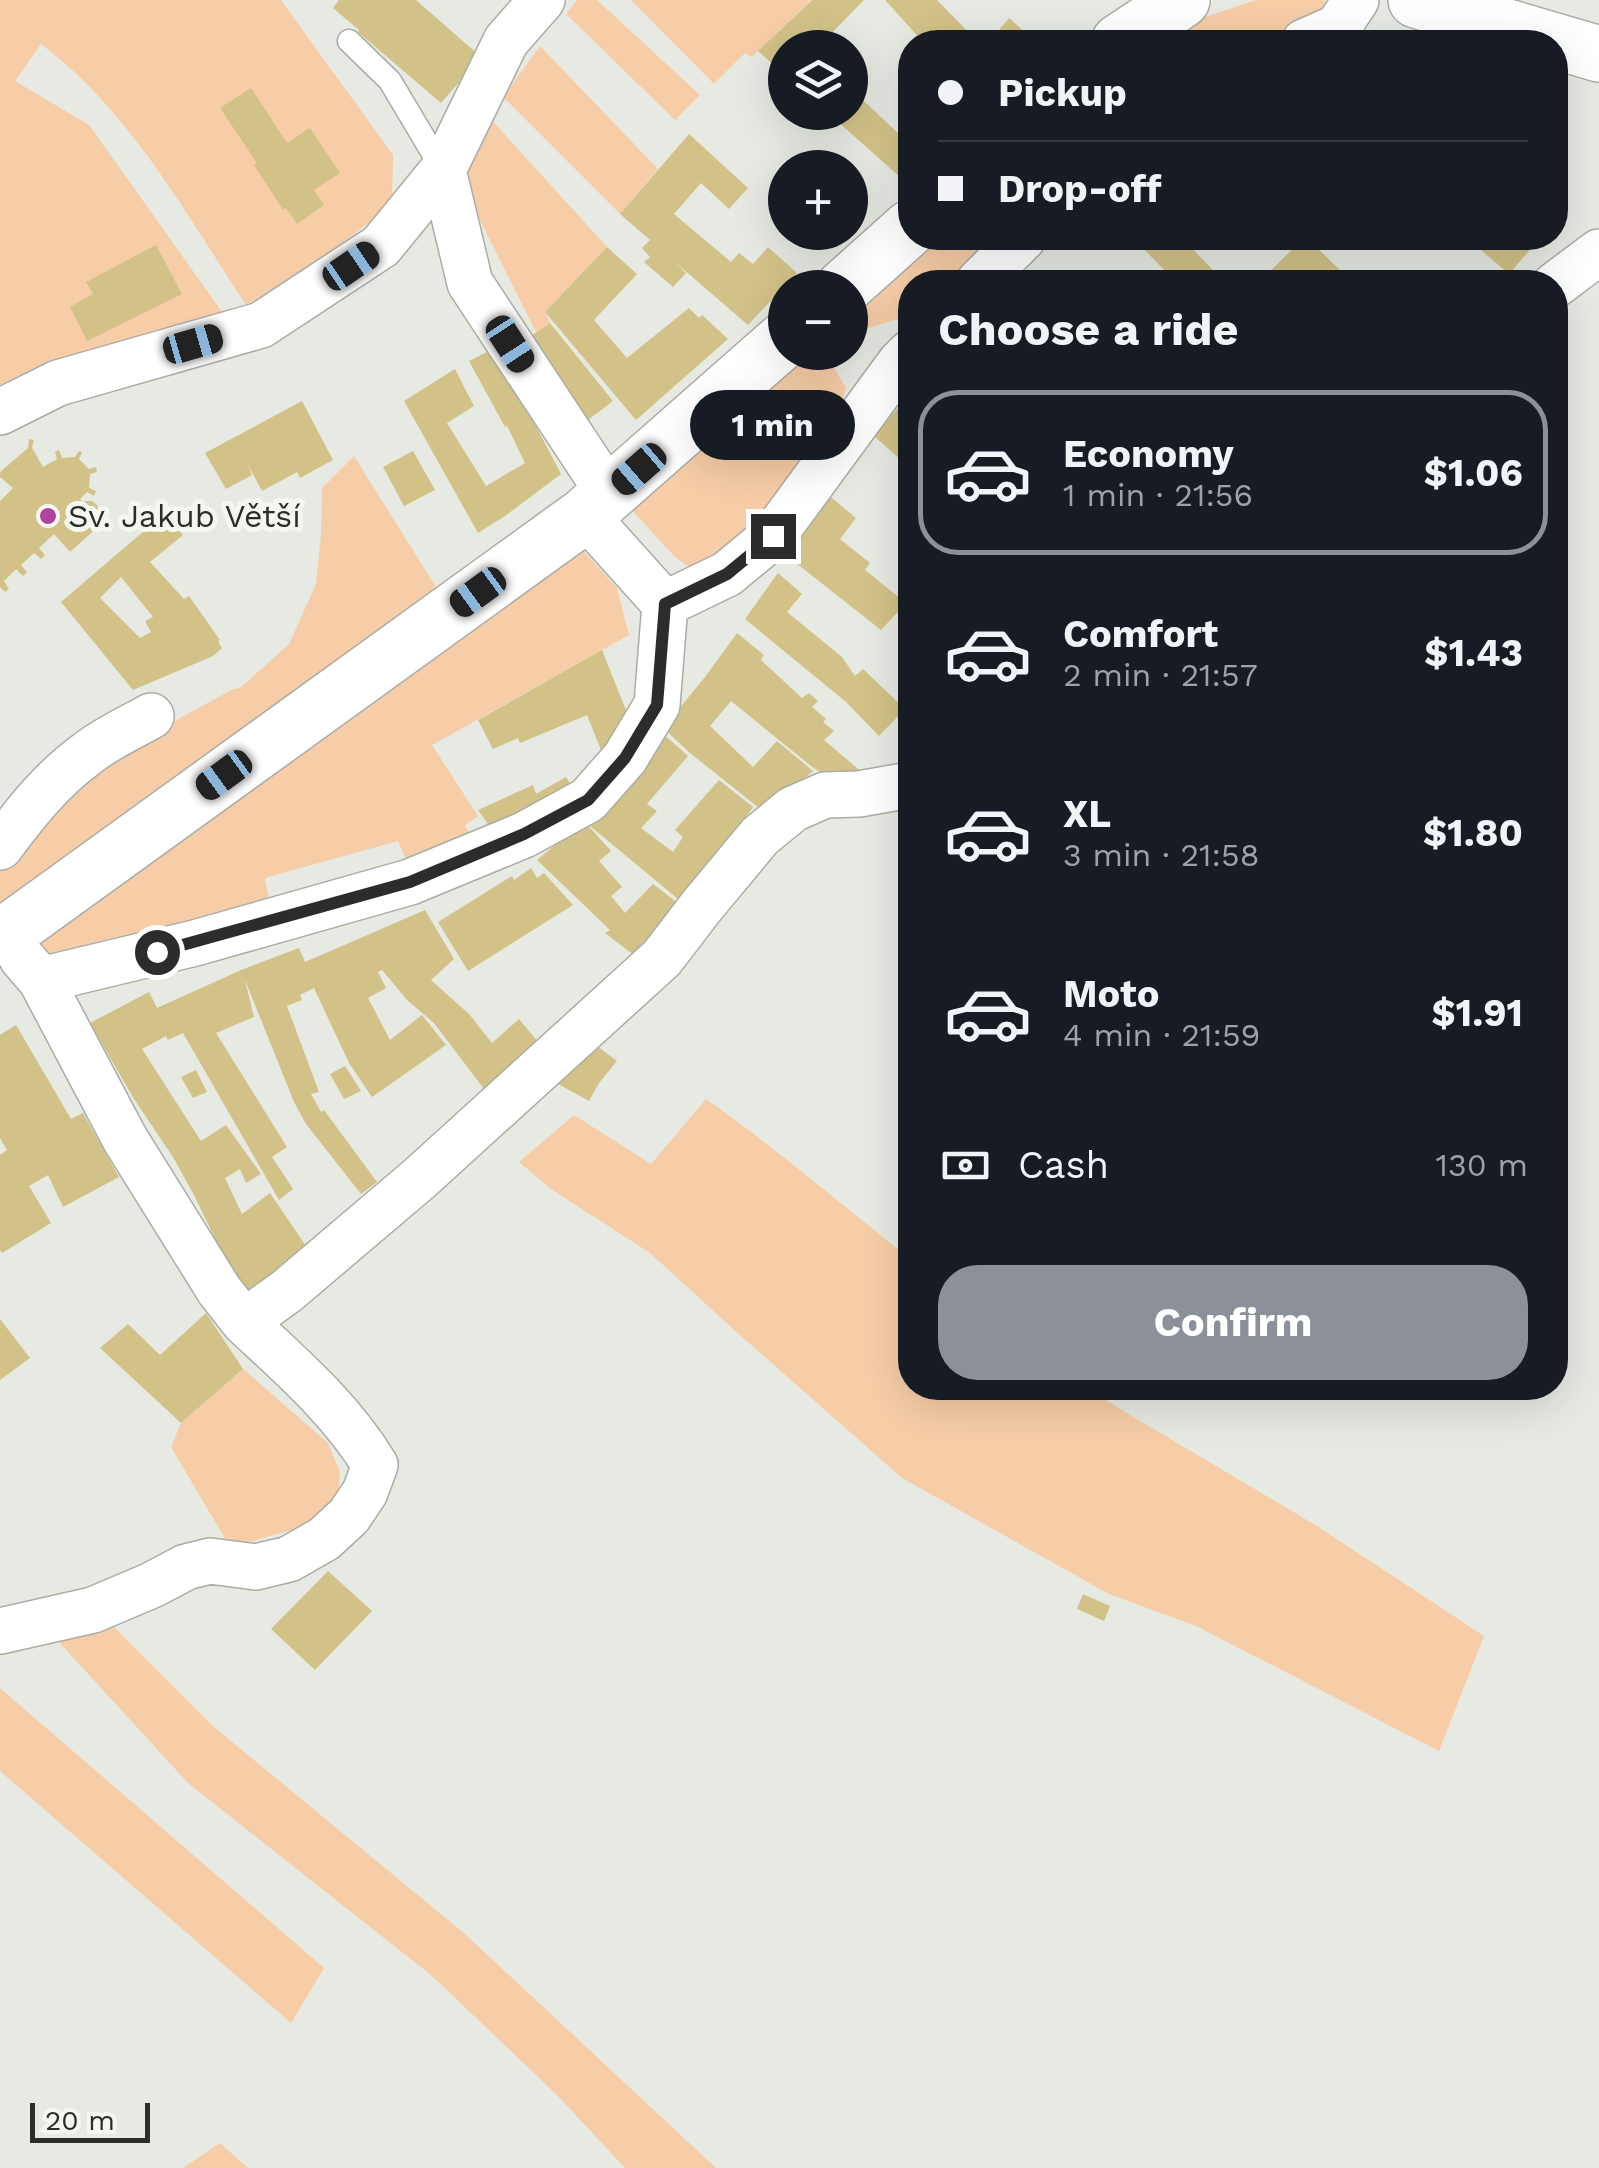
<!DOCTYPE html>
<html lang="en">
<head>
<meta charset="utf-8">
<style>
	body { margin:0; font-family:"Work Sans",sans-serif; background:#242831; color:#f1f3f6; height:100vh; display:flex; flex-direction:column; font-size:38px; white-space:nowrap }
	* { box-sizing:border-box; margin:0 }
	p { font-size:32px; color:#9ea1a6 }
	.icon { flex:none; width:55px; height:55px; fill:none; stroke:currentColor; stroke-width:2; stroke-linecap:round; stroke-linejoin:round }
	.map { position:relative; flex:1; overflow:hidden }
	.drawer { position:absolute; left:898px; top:270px; width:670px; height:1130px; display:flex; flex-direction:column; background:#171b24; border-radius:40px; box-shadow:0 10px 40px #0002 }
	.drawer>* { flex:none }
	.hud { position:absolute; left:898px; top:30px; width:670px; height:220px; border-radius:40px; box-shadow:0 10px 40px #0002; display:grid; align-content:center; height:220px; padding:0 40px; background:#171b24 }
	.fabs { position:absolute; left:768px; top:30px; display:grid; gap:20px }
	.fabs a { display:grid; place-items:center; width:100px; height:100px; border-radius:50%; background:#171b24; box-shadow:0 10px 40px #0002; font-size:50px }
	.scale { position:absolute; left:30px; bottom:25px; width:120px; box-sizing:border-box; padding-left:10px; border:5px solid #2c2d2a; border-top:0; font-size:28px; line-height:35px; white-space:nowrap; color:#2c2d2a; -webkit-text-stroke:8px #f4f7ef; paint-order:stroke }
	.end { position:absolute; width:45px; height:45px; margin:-22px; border:12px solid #2c2d2a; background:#fff; box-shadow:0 0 0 5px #fff }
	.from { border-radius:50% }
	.bubble { position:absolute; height:70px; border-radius:35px; background:#171b24; box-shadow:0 10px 40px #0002; font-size:32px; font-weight:700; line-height:70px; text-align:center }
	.car { position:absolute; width:30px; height:60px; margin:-30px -15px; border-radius:12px; box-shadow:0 0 8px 2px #0007; background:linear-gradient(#222 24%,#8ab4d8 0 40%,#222 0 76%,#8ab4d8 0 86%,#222 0) }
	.hud b { display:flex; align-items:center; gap:35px; height:95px; font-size:38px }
	.hud b+b { border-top:2px solid #363941 }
	.hud i { width:25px; height:25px; background:#f1f3f6 }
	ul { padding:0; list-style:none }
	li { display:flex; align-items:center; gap:30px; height:165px; margin:0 20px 15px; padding:0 20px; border:5px solid transparent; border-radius:40px }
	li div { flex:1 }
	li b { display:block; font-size:38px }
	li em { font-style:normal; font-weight:700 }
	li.selected { border-color:#8c9099 }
	li>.icon { width:90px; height:90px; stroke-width:1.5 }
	h2 { padding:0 40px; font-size:45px; line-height:120px }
	.pay { display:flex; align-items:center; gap:25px; height:110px; padding:0 40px; font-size:38px }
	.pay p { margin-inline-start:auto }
	.button { display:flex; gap:20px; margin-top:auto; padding:20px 40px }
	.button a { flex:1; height:115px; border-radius:40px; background:#8c9099; color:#fff; font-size:40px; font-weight:700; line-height:115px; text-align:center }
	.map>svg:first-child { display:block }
	.green { fill:#f6cda7 }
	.building { fill:#d2c288; fill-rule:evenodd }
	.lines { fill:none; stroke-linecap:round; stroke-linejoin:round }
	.service-casing { stroke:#a9ada5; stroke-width:25 }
	.minor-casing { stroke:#a9ada5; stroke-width:48 }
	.tertiary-casing { stroke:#a9ada5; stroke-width:58 }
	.service { stroke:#fff; stroke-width:22 }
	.minor { stroke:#fff; stroke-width:45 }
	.tertiary { stroke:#fff; stroke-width:55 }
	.route { stroke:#2c2d2a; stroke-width:12 }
	.poi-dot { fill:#b043a1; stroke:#f4f7ef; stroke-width:4 }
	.labels { text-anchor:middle; stroke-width:10; stroke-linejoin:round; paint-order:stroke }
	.poi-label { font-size:32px; fill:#2c2d2a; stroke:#f4f7ef; text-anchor:start }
</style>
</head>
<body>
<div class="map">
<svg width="1599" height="2168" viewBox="0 0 1599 2168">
	<rect width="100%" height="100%" fill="#e7eae2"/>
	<!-- green -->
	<path class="green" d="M 0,0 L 281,0 L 393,155 L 392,205 L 321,259 L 246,305 C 186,214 130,111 41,44 L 15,81 L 89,125 L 225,316 L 0,391 Z
		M 577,0 L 597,0 L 700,95 L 675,120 L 566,14 Z
		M 631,0 L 811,0 L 752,57 L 745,53 L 714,84 Z
		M 1256,0 L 1323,0 L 1326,2 L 1329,12 L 1271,42 L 1160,42 L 1196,20 Z
		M 540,46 L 658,169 L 620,214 L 503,97 Z
		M 488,116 L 607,247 L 545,312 L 550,323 L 536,332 L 464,188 L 464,152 Z
		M 925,238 L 997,238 L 953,282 L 910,282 L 910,315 L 866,329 L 850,340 L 850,302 Z
		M 791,353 L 832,353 L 830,361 L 846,388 L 836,421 L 739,547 L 710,565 L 687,566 L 674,556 L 627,505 Z
		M 354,456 L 436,587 L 357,645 L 158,806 L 0,919 L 0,860 L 109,757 L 233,689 L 240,688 L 289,644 L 316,584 L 321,534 L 322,488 Z
		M 575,542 L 617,588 L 629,635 L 432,745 L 478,816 L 465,825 L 472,838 L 409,867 L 398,841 L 265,878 L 271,910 L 162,937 L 112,938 L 74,949 L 56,958 L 39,951 L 40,934 Z
		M 706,1099 C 777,1149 842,1205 910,1259 L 910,1388 L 1088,1388 L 1120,1409 L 1317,1526 L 1484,1636 L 1439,1751 L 1196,1626 L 1109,1594 L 902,1478 L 732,1328 L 650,1253 L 551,1189 L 519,1162 L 574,1115 L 651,1164 Z
		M 243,1369 L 328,1443 L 340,1472 L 337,1504 L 315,1524 L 230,1547 L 171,1447 L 181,1423 Z
		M 110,1623 L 214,1727 L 465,1934 L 716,2168 L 625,2168 L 557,2095 L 431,1975 L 188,1783 L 58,1641 Z
		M 0,1688 L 324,1968 L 291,2023 L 0,1771 Z
		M 220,2143 L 248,2168 L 183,2168 Z"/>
	<!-- building -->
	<path class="building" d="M 339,0 L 416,0 L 481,57 L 441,103 L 358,32 L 359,30 L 333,8 Z
		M 812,0 L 864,0 L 817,48 L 785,48 L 785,75 L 758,51 Z
		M 885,0 L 937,0 L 978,42 L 923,42 Z
		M 1009,18 L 1036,42 L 989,42 Z
		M 251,88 L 287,143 L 310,128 L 340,173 L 314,190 L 324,205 L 297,224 L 286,208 L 283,210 L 254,165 L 257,163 L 220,108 Z
		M 850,88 L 898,133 L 910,119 L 910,186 L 827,112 L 850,112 Z
		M 689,134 L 748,188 L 729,209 L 701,183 L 674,214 L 731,262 L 739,253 L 753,264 L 768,247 L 797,273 L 748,325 L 676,263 L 686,273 L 673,287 L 644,262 L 650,257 L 642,248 L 650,240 L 620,214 Z
		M 1133,238 L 1182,238 L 1215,272 L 1204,282 L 1176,282 Z
		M 1304,238 L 1307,238 L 1343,273 L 1334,282 L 1259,282 Z
		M 1467,238 L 1540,238 L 1509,274 Z
		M 156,245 L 182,294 L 87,341 L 70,307 L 93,294 L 86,282 Z
		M 607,247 L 637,274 L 594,320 L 627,358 L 689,308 L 699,318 L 702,315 L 728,339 L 636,420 L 545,312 Z
		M 550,323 L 613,401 L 584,423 L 522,342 Z
		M 495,348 L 561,474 L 505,516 L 478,533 L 404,401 L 455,369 L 474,406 L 447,423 L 486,486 L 525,463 L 507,426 L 505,427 L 469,361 Z
		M 910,394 L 910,468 L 874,436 Z
		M 302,401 L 333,460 L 300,478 L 297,472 L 262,491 L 247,463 L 252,475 L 226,489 L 205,453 Z
		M 29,439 L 34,440 L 32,448 L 43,467 L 57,459 L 55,452 L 59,450 L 62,458 L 75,457 L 79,451 L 82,452 L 79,459 L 89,469 L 96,467 L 97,472 L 90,474 L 89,488 L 96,491 L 94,496 L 87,492 L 80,499 L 84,504 L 85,501 L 92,501 L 98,506 L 97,513 L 93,519 L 99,526 L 70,552 L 54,534 L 39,548 L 45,555 L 41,559 L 34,553 L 21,565 L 27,572 L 23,576 L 16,569 L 4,581 L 9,589 L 5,592 L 0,587 L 0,501 L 13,488 L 0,477 L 0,472 L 28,448 Z
		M 413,451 L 435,490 L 404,506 L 383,467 Z
		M 826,493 L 856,518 L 840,539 L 870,563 L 865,570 L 906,603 L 881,630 L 782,552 Z
		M 165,513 L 183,535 L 150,562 L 184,599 L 189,596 L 220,640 L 218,641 L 222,648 L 213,656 L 133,690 L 61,602 ZM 121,577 L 153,617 L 145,621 L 151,632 L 140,638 L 100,598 Z
		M 778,573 L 802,594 L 787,612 L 842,657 L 855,676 L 863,669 L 905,709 L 879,736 L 846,702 L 745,619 Z
		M 737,633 L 764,655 L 761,660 L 802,698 L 809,693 L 818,701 L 812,707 L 826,719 L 823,722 L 834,731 L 824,740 L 870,779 L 839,785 L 811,766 L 731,701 L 710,726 L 753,767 L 777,741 L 813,771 L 764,812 L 690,753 L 663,728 L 705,677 Z
		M 602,650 L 631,723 L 607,765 L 587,715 L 520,743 L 518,738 L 493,749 L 478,720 Z
		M 660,731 L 688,756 L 647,804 L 657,811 L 641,828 L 673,852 L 683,837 L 675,830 L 719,780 L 753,807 L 684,904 L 584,821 L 611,851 L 599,861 L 622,887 L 611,896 L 625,913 L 653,884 L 683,907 L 639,959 L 605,933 L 610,930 L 537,860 L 584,821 Z
		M 566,777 L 577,795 L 490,827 L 478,810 L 533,785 L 536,794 Z
		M 531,868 L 537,878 L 544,873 L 573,905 L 468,971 L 438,922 L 512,876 L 514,880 Z
		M 425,910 L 454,959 L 431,980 L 469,1014 L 492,1043 L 519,1019 L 538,1042 L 484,1089 L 434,1023 L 407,1000 L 382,970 L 378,972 L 386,988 L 368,998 L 390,1040 L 422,1015 L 446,1045 L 372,1097 L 349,1063 L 314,988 L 300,995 L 302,1000 L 287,1006 L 319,1092 L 311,1094 L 321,1112 L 324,1110 L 377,1182 L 361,1194 L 306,1124 L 294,1102 L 245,980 L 254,1017 L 216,1033 L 287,1147 L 272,1157 L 293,1189 L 279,1200 L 183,1033 L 168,1040 L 166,1036 L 142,1049 L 201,1141 L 226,1125 L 261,1174 L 246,1183 L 240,1169 L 225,1178 L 242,1214 L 270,1193 L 308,1249 L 242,1295 L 194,1195 L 173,1157 L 134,1099 L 90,1023 L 149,992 L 157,1008 L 241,970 L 299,948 L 305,962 Z
		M 16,1025 L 71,1119 L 83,1113 L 119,1177 L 63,1207 L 48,1175 L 29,1186 L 51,1223 L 2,1253 L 0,1250 L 0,1155 L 7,1150 L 0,1138 L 0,1035 Z
		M 597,1046 L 617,1061 L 599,1083 L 589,1101 L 558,1084 L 569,1063 L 576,1067 Z
		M 345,1066 L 361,1091 L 344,1099 L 330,1074 Z
		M 196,1070 L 207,1092 L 193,1098 L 181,1077 Z
		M 206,1313 L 243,1369 L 181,1423 L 100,1348 L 128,1324 L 160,1355 Z
		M 0,1319 L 30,1358 L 0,1380 Z
		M 328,1571 L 372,1611 L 315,1670 L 271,1629 Z
		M 1083,1594 L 1110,1606 L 1104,1621 L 1077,1609 Z"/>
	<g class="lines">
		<defs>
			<path id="service" d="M 349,41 L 390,81 L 443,170"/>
			<path id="minor" d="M 1304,42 L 1338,27 L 1356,0
				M 443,170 L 470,283 L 610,495
				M 979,282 L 1023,238
				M 1555,285 L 1599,252
				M 0,412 L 58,383 L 261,325 L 381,246 L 443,170 L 506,41 L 542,0
				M 585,515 L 665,604
				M 0,847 C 26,812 52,779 88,753 C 107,738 130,728 151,716
				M 22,958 L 41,980 L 125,1139 L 219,1290 L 244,1322
				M 41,980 L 195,943 L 410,882 L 524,835 L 588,800 L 625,758 L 657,705 L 665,604 L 727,574 L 773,536 L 900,363 L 910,353
				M 0,1631 L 93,1610 L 152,1585 L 186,1567 L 210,1561 L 256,1567 L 289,1559 L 324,1539 L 349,1516 L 365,1492 L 375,1465 C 341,1409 292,1367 244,1322 L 287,1291 L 420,1178 L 662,958 L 701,907 L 760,836 L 793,809 L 825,795 L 859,794 L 910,785"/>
			<path id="tertiary" d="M 1416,0 L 1599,54
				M 1119,42 L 1182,0
				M 843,288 L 910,228
				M 0,938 L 585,515 L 785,339"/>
		</defs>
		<!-- service casing -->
		<use href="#service" class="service-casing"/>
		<!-- minor casing -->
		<use href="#minor" class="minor-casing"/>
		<!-- tertiary casing -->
		<use href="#tertiary" class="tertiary-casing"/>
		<!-- service -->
		<use href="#service" class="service"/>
		<!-- minor -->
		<use href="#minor" class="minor"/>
		<!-- tertiary -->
		<use href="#tertiary" class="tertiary"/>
	</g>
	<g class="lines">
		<!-- route -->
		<path class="route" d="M 157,952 L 410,882 L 524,834 L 588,800 L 625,758 L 657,705 L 665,604 L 727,574 L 773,536"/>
	</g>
	<!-- markers -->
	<circle class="poi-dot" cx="48" cy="516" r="10"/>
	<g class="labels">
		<!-- poi labels -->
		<g class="poi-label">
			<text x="68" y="527">Sv. Jakub Větší</text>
		</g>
	</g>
</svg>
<div class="fabs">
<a><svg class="icon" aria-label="layers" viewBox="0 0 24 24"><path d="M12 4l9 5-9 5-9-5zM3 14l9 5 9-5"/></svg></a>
<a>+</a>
<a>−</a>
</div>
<div class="scale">20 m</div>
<i class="end from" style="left:157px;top:952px"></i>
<i class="end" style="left:773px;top:536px"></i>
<div class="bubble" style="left:690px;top:390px;width:165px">1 min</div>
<i class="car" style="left:351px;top:266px;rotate:56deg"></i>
<i class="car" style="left:193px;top:344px;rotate:74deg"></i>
<i class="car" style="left:510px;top:344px;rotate:147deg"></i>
<i class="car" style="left:639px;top:469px;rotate:229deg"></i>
<i class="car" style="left:478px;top:592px;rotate:234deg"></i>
<i class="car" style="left:224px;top:775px;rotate:234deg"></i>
<div class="hud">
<b><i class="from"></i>Pickup</b>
<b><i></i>Drop-off</b>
</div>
<section class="drawer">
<h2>Choose a ride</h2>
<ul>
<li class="selected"><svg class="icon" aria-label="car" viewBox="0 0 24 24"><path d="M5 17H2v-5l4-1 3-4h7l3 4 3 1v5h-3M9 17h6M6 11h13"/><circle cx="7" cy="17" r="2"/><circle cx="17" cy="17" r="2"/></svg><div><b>Economy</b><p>1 min · 21:56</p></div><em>$1.06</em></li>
<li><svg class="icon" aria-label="car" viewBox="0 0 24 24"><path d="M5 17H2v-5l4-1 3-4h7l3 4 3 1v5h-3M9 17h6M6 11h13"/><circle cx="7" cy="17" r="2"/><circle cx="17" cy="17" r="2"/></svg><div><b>Comfort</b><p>2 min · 21:57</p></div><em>$1.43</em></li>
<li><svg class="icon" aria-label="car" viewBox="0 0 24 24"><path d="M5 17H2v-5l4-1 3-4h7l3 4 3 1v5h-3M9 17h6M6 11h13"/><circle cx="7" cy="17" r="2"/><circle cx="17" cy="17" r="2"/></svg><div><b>XL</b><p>3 min · 21:58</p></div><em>$1.80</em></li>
<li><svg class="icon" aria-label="car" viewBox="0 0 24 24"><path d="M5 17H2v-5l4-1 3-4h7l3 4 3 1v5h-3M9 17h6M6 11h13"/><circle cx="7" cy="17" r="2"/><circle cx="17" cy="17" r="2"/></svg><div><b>Moto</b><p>4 min · 21:59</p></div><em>$1.91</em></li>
</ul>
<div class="pay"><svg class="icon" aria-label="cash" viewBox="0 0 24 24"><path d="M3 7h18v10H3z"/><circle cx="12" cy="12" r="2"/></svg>Cash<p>130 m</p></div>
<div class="button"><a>Confirm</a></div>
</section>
</div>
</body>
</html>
